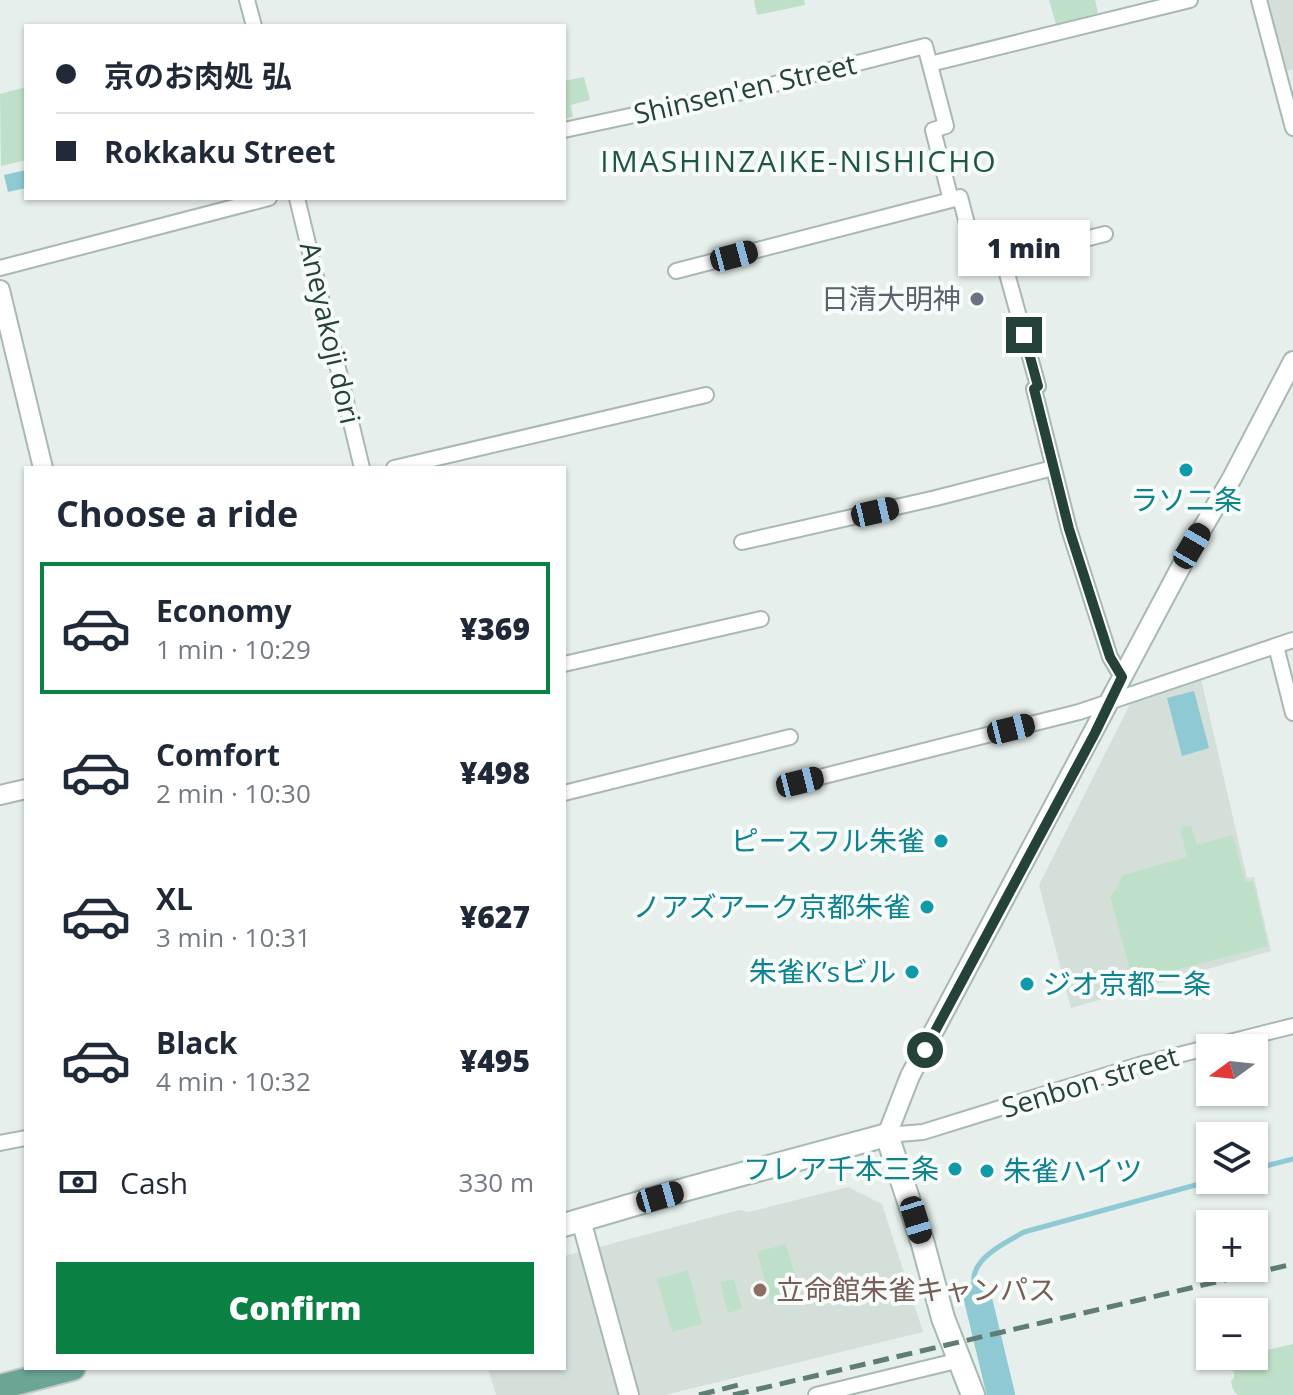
<!DOCTYPE html>
<html lang="en">
<head>
<meta charset="utf-8">
<style>
	body { margin:0; font-family:"Open Sans","Noto Sans JP",sans-serif; background:#f6f6f7; color:#1f2937; height:100vh; display:flex; flex-direction:column; font-size:30px; white-space:nowrap }
	* { box-sizing:border-box; margin:0 }
	p { font-size:26px; color:#747a83 }
	.icon { flex:none; width:44px; height:44px; fill:none; stroke:currentColor; stroke-width:2; stroke-linecap:round; stroke-linejoin:round }
	.map { position:relative; flex:1; overflow:hidden }
	.panel { position:absolute; left:24px; top:466px; width:542px; height:904px; display:flex; flex-direction:column; background:#fff; border-radius:0px; box-shadow:0 2px 6px #0004 }
	.panel>* { flex:none }
	.top-card { position:absolute; left:24px; top:24px; width:542px; height:176px; border-radius:0px; box-shadow:0 2px 6px #0004; display:grid; align-content:center; height:176px; padding:0 32px; background:#fff }
	.needle { width:52px; rotate:255deg }
	.fabs { position:absolute; left:1196px; top:1034px; display:grid; gap:16px }
	.fabs a { display:grid; place-items:center; width:72px; height:72px; border-radius:0px; background:#fff; box-shadow:0 2px 6px #0004; font-size:40px }
	.end { position:absolute; width:36px; height:36px; margin:-18px; border:10px solid #24423a; background:#fff; box-shadow:0 0 0 4px #fff }
	.from { border-radius:50% }
	.bubble { position:absolute; height:56px; border-radius:0px; background:#fff; box-shadow:0 2px 6px #0004; font-size:26px; font-weight:800; line-height:56px; text-align:center }
	.car { position:absolute; width:24px; height:48px; margin:-24px -12px; border-radius:10px; box-shadow:0 0 6px 2px #0007; background:linear-gradient(#222 24%,#8ab4d8 0 40%,#222 0 76%,#8ab4d8 0 86%,#222 0) }
	.top-card b { display:flex; align-items:center; gap:28px; height:76px; font-size:30px }
	.top-card b+b { border-top:2px solid #e0e1e3 }
	.top-card i { width:20px; height:20px; background:#1f2937 }
	ul { padding:0; list-style:none }
	li { display:flex; align-items:center; gap:24px; height:132px; margin:0 16px 12px; padding:0 16px; border:4px solid transparent; border-radius:0px }
	li div { flex:1 }
	li b { display:block; font-size:30px }
	li em { font-style:normal; font-weight:800 }
	li.active { border-color:#0b8043 }
	li>.icon { width:72px; height:72px; stroke-width:1.5 }
	h2 { padding:0 32px; font-size:36px; line-height:96px }
	.pay { display:flex; align-items:center; gap:20px; height:88px; padding:0 32px; font-size:30px }
	.pay p { margin-inline-start:auto }
	.primary-button { display:flex; gap:16px; margin-top:auto; padding:16px 32px }
	.primary-button a { flex:1; height:92px; border-radius:0px; background:#0b8043; color:#fff; font-size:32px; font-weight:800; line-height:92px; text-align:center }
	.map>svg:first-child { display:block }
	.built { fill:#d4dfda }
	.green { fill:#bfe0c8 }
	.water { fill:#8ec9d4 }
	.lines { fill:none; stroke-linecap:round; stroke-linejoin:round }
	.stream { stroke:#8ec9d4; stroke-width:5 }
	.river { stroke:#8ec9d4; stroke-width:28 }
	.minor-casing { stroke:#a8b8b2; stroke-width:18 }
	.tertiary-casing { stroke:#a8b8b2; stroke-width:22 }
	.secondary-casing { stroke:#a4bbb3; stroke-width:26 }
	.primary-casing { stroke:#c2cac8; stroke-width:28 }
	.minor { stroke:#fff; stroke-width:14 }
	.tertiary { stroke:#fff; stroke-width:18 }
	.secondary { stroke:#fff; stroke-width:22 }
	.primary { stroke:#6aa596; stroke-width:24 }
	.rail { stroke:#5f7d75; stroke-width:5; stroke-dasharray:16 8; stroke-linecap:butt }
	.route { stroke:#24423a; stroke-width:10 }
	.worship-dot { fill:#6b7280; stroke:#f7fbf9; stroke-width:3 }
	.culture-dot { fill:#0f9aa8; stroke:#f7fbf9; stroke-width:3 }
	.education-dot { fill:#8d6e63; stroke:#f7fbf9; stroke-width:3 }
	.labels { text-anchor:middle; stroke-width:8; stroke-linejoin:round; paint-order:stroke }
	.street-label { font-size:28px; fill:#24423a; stroke:#f7fbf9 }
	.worship-label { font-size:28px; fill:#5b616d; stroke:#f7fbf9; text-anchor:end }
	.culture-label { font-size:28px; fill:#0d838f; stroke:#f7fbf9; text-anchor:end }
	.education-label { font-size:28px; fill:#785e54; stroke:#f7fbf9; text-anchor:start }
	.neighbourhood-label { font-size:30px; letter-spacing:2px; fill:#1f5548; stroke:#f7fbf9 }
</style>
</head>
<body>
<div class="map">
<svg width="1293" height="1395" viewBox="0 0 1293 1395">
	<rect width="100%" height="100%" fill="#e6efeb"/>
	<!-- built -->
	<path class="built" d="M 1268,0 L 1293,0 L 1293,69 L 1287,71 Z
		M 1201,679 L 1247,878 L 1254,877 L 1271,951 L 1071,1008 L 1039,885 L 1131,702 Z
		M 848,1187 L 882,1204 L 923,1332 L 665,1395 L 639,1395 L 599,1247 L 739,1210 L 749,1212 Z
		M 579,1252 L 618,1395 L 496,1395 L 488,1368 L 564,1368 L 564,1256 Z"/>
	<!-- green -->
	<path class="green" d="M 754,0 L 804,0 L 805,5 L 757,15 Z
		M 1049,0 L 1095,0 L 1098,13 L 1056,24 Z
		M 584,77 L 590,100 L 571,105 L 573,117 L 564,119 L 564,81 Z
		M 26,87 L 26,160 L 1,166 L 0,94 Z
		M 1191,825 L 1197,845 L 1233,835 L 1245,882 L 1253,881 L 1268,946 L 1133,981 L 1110,896 L 1115,891 L 1123,875 L 1187,857 L 1180,828 Z
		M 786,1244 L 801,1296 L 771,1304 L 757,1252 Z
		M 688,1270 L 702,1324 L 672,1332 L 657,1279 Z
		M 734,1279 L 742,1309 L 728,1313 L 720,1282 Z
		M 1293,1344 L 1293,1395 L 1238,1395 C 1233,1391 1232,1387 1231,1381 L 1234,1377 L 1234,1372 L 1221,1364 L 1220,1361 L 1240,1356 L 1254,1356 L 1254,1353 Z"/>
	<!-- water -->
	<path class="water" d="M 26,170 L 26,188 L 8,192 L 4,175 Z
		M 1194,691 L 1209,748 L 1182,756 L 1167,698 Z"/>
	<g class="lines">
		<!-- stream -->
		<path class="stream" d="M 1254,1169 L 1293,1159
			M 977,1295 C 975,1289 973,1282 974,1276 C 978,1255 1007,1242 1024,1232 L 1214,1180"/>
		<!-- river -->
		<path class="river" d="M 977,1295 L 1001,1395"/>
		<defs>
			<path id="minor" d="M 247,0 L 254,26
				M 1259,0 L 1293,128
				M 930,64 L 1190,0
				M 564,130 L 747,91 L 925,46 L 946,126 L 933,130 L 951,200 L 960,197 L 977,262 L 981,265 L 1105,234
				M 297,198 L 362,468
				M 1003,259 L 1038,386 L 1034,389 L 1069,529 L 1110,657 L 1122,677
				M 0,268 L 269,198
				M 676,271 L 951,200
				M 394,468 L 706,395
				M 742,542 L 936,498 L 1053,468
				M 1276,646 L 1293,713
				M 564,664 L 761,619
				M 800,782 L 1079,712 L 1293,640
				M 564,793 L 790,737
				M 887,1135 L 923,1132 L 1139,1065 L 1293,1026
				M 0,1143 L 26,1138
				M 816,1395 L 960,1360"/>
			<path id="tertiary" d="M 0,290 L 43,468
				M 0,795 L 26,789
				M 887,1135 L 910,1076 L 1192,546 L 1232,478 L 1293,361
				M 581,1220 L 629,1395"/>
			<path id="secondary" d="M 564,1225 L 687,1189 L 887,1135 L 923,1244 L 943,1318 L 973,1395"/>
			<path id="primary" d="M 0,1387 L 73,1368"/>
		</defs>
		<!-- minor casing -->
		<use href="#minor" class="minor-casing"/>
		<!-- tertiary casing -->
		<use href="#tertiary" class="tertiary-casing"/>
		<!-- secondary casing -->
		<use href="#secondary" class="secondary-casing"/>
		<!-- primary casing -->
		<use href="#primary" class="primary-casing"/>
		<!-- minor -->
		<use href="#minor" class="minor"/>
		<!-- tertiary -->
		<use href="#tertiary" class="tertiary"/>
		<!-- secondary -->
		<use href="#secondary" class="secondary"/>
		<!-- primary -->
		<use href="#primary" class="primary"/>
		<!-- rail -->
		<path class="rail" d="M 699,1395 L 742,1384
			M 733,1395 L 1293,1264"/>
	</g>
	<g class="lines">
		<!-- route -->
		<path class="route" d="M 925,1050 L 1095,733 L 1122,677 L 1110,657 L 1069,529 L 1034,389 L 1038,386 L 1024,335"/>
	</g>
	<!-- markers -->
	<circle class="worship-dot" cx="977" cy="299" r="8"/>
	<g class="culture-dot">
		<circle cx="1186" cy="470" r="8"/>
		<circle cx="941" cy="841" r="8"/>
		<circle cx="927" cy="907" r="8"/>
		<circle cx="912" cy="972" r="8"/>
		<circle cx="1027" cy="984" r="8"/>
		<circle cx="955" cy="1169" r="8"/>
		<circle cx="987" cy="1171" r="8"/>
	</g>
	<circle class="education-dot" cx="760" cy="1290" r="8"/>
	<g class="labels">
		<!-- street labels -->
		<g class="street-label">
			<text transform="translate(745 89) rotate(-13)" y="10">Shinsen'en Street</text>
			<text transform="translate(330 333) rotate(77)" y="10">Aneyakoji dori</text>
			<text transform="translate(1090 1082) rotate(-17)" y="10">Senbon street</text>
		</g>
		<!-- worship labels -->
		<g class="worship-label">
			<text x="961" y="309">日清大明神</text>
		</g>
		<!-- culture labels -->
		<g class="culture-label">
			<text x="1186" y="510" text-anchor="middle">ラソ二条</text>
			<text x="925" y="851">ピースフル朱雀</text>
			<text x="911" y="917">ノアズアーク京都朱雀</text>
			<text x="896" y="982">朱雀K’sビル</text>
			<text x="1043" y="994" text-anchor="start">ジオ京都二条</text>
			<text x="939" y="1179">フレア千本三条</text>
			<text x="1003" y="1181" text-anchor="start">朱雀ハイツ</text>
		</g>
		<!-- education labels -->
		<g class="education-label">
			<text x="776" y="1300">立命館朱雀キャンパス</text>
		</g>
		<!-- neighbourhood labels -->
		<g class="neighbourhood-label">
			<text x="799" y="172">IMASHINZAIKE-NISHICHO</text>
		</g>
	</g>
</svg>
<div class="fabs">
<a><svg class="needle" viewBox="-14 -14 28 28"><path d="M0-13l5 13h-10z" fill="#e53935"/><path d="M0 13l5-13h-10z" fill="#747a83"/></svg></a>
<a><svg class="icon" aria-label="layers" viewBox="0 0 24 24"><path d="M12 4l9 5-9 5-9-5zM3 14l9 5 9-5"/></svg></a>
<a>+</a>
<a>−</a>
</div>
<i class="end from" style="left:925px;top:1050px"></i>
<i class="end" style="left:1024px;top:335px"></i>
<div class="bubble" style="left:958px;top:220px;width:132px">1 min</div>
<i class="car" style="left:734px;top:256px;rotate:75deg"></i>
<i class="car" style="left:875px;top:512px;rotate:77deg"></i>
<i class="car" style="left:1192px;top:546px;rotate:30deg"></i>
<i class="car" style="left:1011px;top:729px;rotate:76deg"></i>
<i class="car" style="left:800px;top:782px;rotate:76deg"></i>
<i class="car" style="left:660px;top:1197px;rotate:74deg"></i>
<i class="car" style="left:916px;top:1220px;rotate:163deg"></i>
<div class="top-card">
<b><i class="from"></i>京のお肉処 弘</b>
<b><i></i>Rokkaku Street</b>
</div>
<section class="panel">
<h2>Choose a ride</h2>
<ul>
<li class="active"><svg class="icon" aria-label="car" viewBox="0 0 24 24"><path d="M5 17H2v-5l4-1 3-4h7l3 4 3 1v5h-3M9 17h6M6 11h13"/><circle cx="7" cy="17" r="2"/><circle cx="17" cy="17" r="2"/></svg><div><b>Economy</b><p>1 min · 10:29</p></div><em>¥369</em></li>
<li><svg class="icon" aria-label="car" viewBox="0 0 24 24"><path d="M5 17H2v-5l4-1 3-4h7l3 4 3 1v5h-3M9 17h6M6 11h13"/><circle cx="7" cy="17" r="2"/><circle cx="17" cy="17" r="2"/></svg><div><b>Comfort</b><p>2 min · 10:30</p></div><em>¥498</em></li>
<li><svg class="icon" aria-label="car" viewBox="0 0 24 24"><path d="M5 17H2v-5l4-1 3-4h7l3 4 3 1v5h-3M9 17h6M6 11h13"/><circle cx="7" cy="17" r="2"/><circle cx="17" cy="17" r="2"/></svg><div><b>XL</b><p>3 min · 10:31</p></div><em>¥627</em></li>
<li><svg class="icon" aria-label="car" viewBox="0 0 24 24"><path d="M5 17H2v-5l4-1 3-4h7l3 4 3 1v5h-3M9 17h6M6 11h13"/><circle cx="7" cy="17" r="2"/><circle cx="17" cy="17" r="2"/></svg><div><b>Black</b><p>4 min · 10:32</p></div><em>¥495</em></li>
</ul>
<div class="pay"><svg class="icon" aria-label="cash" viewBox="0 0 24 24"><path d="M3 7h18v10H3z"/><circle cx="12" cy="12" r="2"/></svg>Cash<p>330 m</p></div>
<div class="primary-button"><a>Confirm</a></div>
</section>
</div>
</body>
</html>
